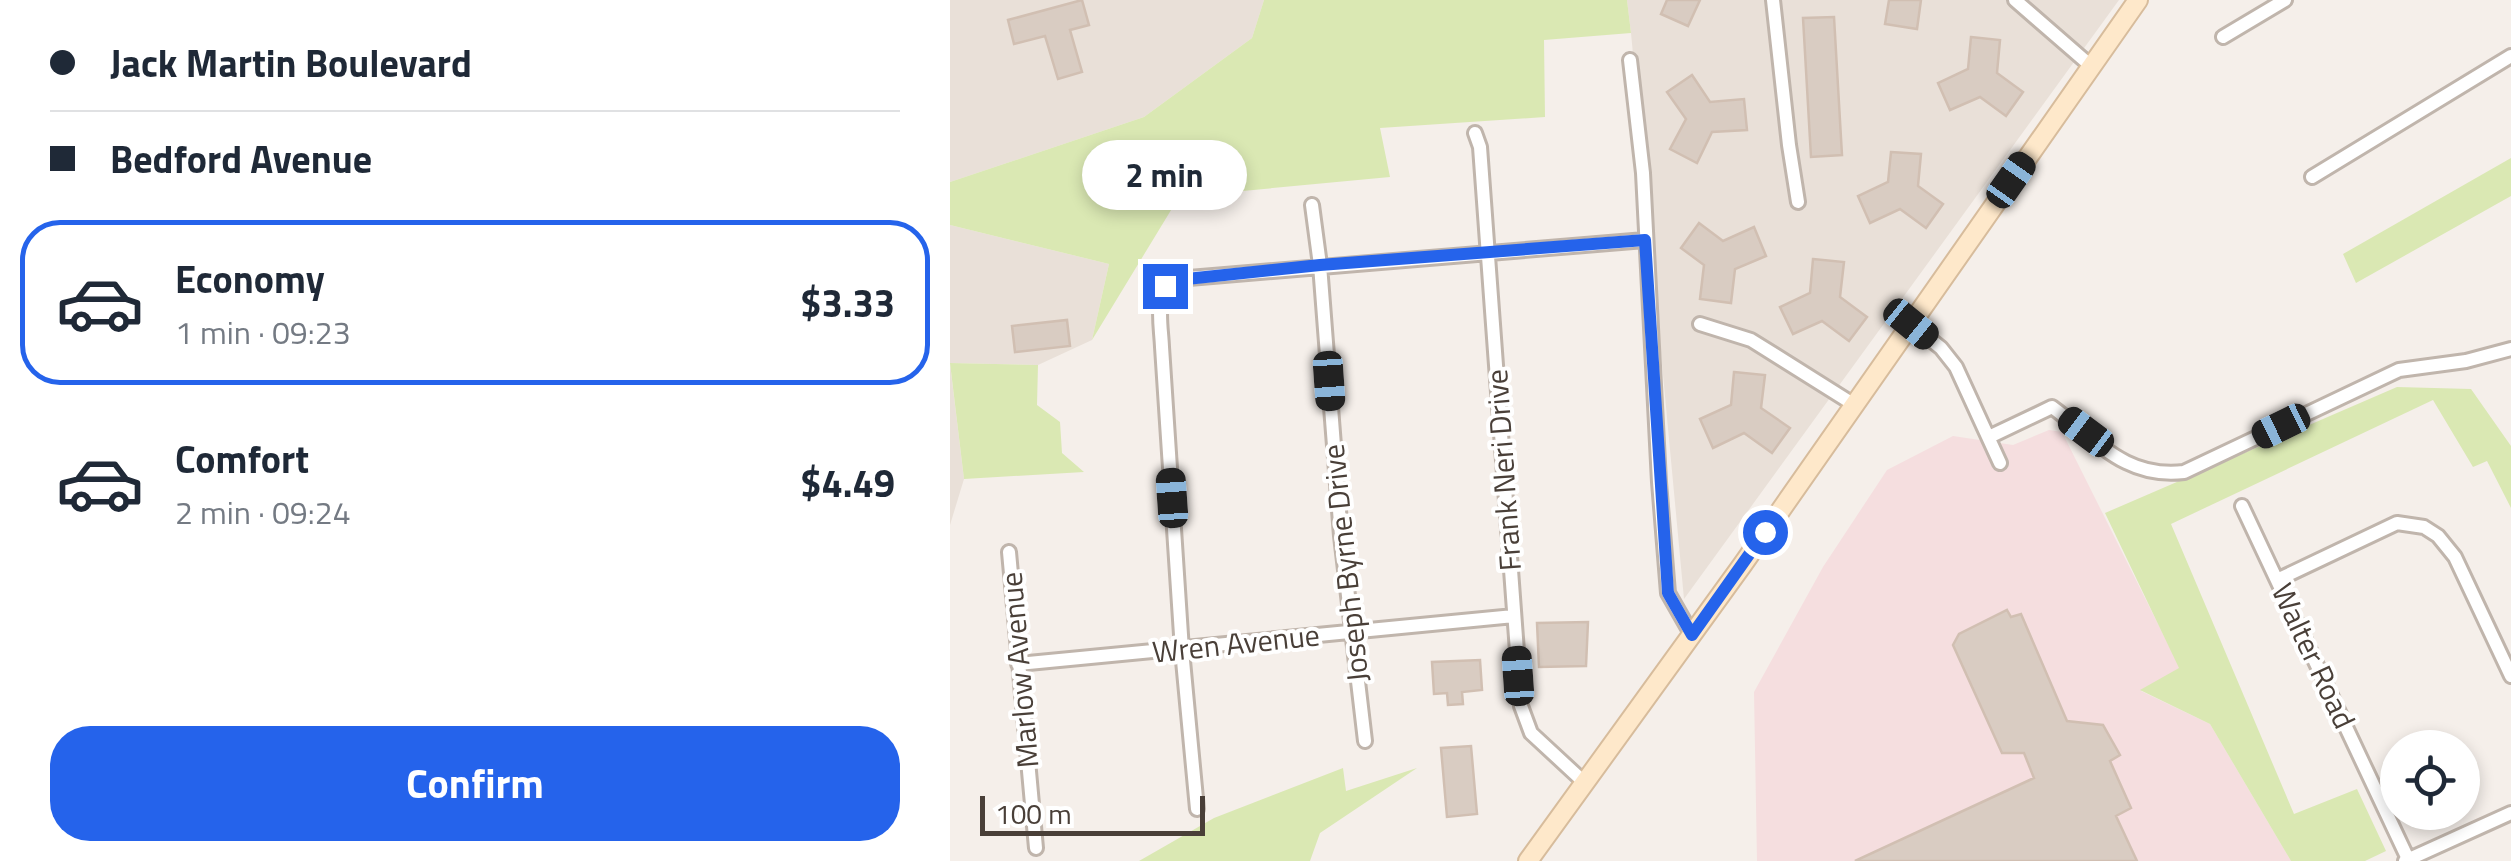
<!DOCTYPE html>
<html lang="en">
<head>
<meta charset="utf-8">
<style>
	body { margin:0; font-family:"Titillium Web",sans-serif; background:#f6f6f7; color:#1f2937; height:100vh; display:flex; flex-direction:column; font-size:38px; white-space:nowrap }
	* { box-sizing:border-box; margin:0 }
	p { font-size:32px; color:#747a83 }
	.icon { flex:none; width:55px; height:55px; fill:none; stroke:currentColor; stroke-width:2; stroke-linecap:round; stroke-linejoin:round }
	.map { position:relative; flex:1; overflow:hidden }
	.panel { display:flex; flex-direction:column; background:#fff; width:950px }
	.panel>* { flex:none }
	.top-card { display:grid; align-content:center; height:220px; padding:0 50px; background:#fff }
	.tools { position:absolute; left:1430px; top:730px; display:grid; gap:20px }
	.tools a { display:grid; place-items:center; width:100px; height:100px; border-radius:50%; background:#fff; box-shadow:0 5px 15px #0003; font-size:50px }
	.scale { position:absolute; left:30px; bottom:25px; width:225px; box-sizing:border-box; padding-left:10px; border:5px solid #493f38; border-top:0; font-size:28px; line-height:35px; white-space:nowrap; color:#493f38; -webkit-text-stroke:8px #fff; paint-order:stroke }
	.end { position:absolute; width:45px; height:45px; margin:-22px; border:12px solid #2563eb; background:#fff; box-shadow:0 0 0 5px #fff }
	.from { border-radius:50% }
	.bubble { position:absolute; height:70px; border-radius:35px; background:#fff; box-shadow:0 5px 15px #0003; font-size:32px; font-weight:700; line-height:70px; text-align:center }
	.car { position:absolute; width:30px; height:60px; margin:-30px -15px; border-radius:12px; box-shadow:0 0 8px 2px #0007; background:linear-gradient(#222 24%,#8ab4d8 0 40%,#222 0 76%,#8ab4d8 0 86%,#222 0) }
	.top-card b { display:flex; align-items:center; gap:35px; height:95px; font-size:38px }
	.top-card b+b { border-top:2px solid #e0e1e3 }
	.top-card i { width:25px; height:25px; background:#1f2937 }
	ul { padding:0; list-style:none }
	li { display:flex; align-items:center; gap:30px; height:165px; margin:0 20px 15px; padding:0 30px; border:5px solid transparent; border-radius:40px }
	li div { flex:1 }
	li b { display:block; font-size:38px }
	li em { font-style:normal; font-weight:700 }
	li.current { border-color:#2563eb }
	li>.icon { width:90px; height:90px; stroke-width:1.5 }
	.primary-button { display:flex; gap:20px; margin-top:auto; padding:20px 50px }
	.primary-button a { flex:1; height:115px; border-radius:40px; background:#2563eb; color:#fff; font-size:40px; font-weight:700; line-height:115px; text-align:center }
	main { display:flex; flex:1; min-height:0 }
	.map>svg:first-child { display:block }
	.residential { fill:#e9e0d8 }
	.medical { fill:#f5dedf }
	.green { fill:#dae8b3 }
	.building { fill:#d9ccc2; stroke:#d1bfb2; stroke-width:2.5 }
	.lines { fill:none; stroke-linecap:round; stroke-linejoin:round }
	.street-casing { stroke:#c0b5ac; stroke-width:18 }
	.secondary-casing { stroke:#d7bc9c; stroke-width:22 }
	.street { stroke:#fff; stroke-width:12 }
	.secondary { stroke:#fee8ca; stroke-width:18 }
	.route { stroke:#2563eb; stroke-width:12 }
	.labels { text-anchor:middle; stroke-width:8; stroke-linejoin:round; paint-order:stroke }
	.street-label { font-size:30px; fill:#493f38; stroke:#fff }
</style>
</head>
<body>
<main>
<section class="panel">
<div class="top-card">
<b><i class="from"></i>Jack Martin Boulevard</b>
<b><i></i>Bedford Avenue</b>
</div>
<ul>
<li class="current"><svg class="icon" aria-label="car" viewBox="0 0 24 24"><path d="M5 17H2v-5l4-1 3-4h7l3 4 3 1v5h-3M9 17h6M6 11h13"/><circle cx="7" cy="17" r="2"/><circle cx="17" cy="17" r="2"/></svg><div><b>Economy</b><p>1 min · 09:23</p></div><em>$3.33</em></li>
<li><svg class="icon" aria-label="car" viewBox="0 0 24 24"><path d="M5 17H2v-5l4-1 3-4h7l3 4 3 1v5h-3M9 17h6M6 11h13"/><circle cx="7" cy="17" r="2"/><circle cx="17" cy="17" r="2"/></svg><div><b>Comfort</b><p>2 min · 09:24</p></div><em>$4.49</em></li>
</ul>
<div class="primary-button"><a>Confirm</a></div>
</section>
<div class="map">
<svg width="1561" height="861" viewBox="0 0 1561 861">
	<rect width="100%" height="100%" fill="#f5efea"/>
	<!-- residential -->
	<path class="residential" d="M 0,0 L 314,0 L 302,38 L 194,117 L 0,182 Z
		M 677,0 L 1169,0 L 734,599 L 681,33 Z
		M 0,225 L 159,264 L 142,340 L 88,365 L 0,363 Z
		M 0,364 L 14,479 L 0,525 Z"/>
	<!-- medical -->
	<path class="medical" d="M 1099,430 L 1112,432 L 1230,668 L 1191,691 L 1260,724 L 1341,861 L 807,861 L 804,692 L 873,567 L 937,470 L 1003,436 L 1063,445 Z"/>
	<!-- green -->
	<path class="green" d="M 314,0 L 677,0 L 681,33 L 594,40 L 595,117 L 430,128 L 440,177 L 229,197 L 142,340 L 159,264 L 0,225 L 0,182 L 194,117 L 302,38 Z
		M 1561,158 L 1561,196 L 1406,283 L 1393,254 Z
		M 0,363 L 88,365 L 87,405 L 110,422 L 112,453 L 134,472 L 14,479 Z
		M 1447,387 L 1521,389 L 1561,446 L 1561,508 L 1537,461 L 1523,467 L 1483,400 L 1221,524 L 1344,814 L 1407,789 L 1436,851 L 1415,861 L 1341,861 L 1260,724 L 1190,690 L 1229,668 L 1155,513 Z
		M 393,768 L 396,791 L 467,768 L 370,833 L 360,861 L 189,861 L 264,818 Z"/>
	<!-- building -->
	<path class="building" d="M 132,0 L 139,25 L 120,30 L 132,72 L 108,79 L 95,36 L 64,44 L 58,20 Z
		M 717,0 L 750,0 L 738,26 L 711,14 Z
		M 939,0 L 971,0 L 967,29 L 935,24 Z
		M 884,17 L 892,155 L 861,157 L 853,18 Z
		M 1021,37 L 1050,40 L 1047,73 L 1073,92 L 1056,116 L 1030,97 L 1000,110 L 988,83 L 1018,69 Z
		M 742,75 L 760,102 L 794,99 L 797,130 L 762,132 L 747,163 L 720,149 L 736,119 L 717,92 Z
		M 941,152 L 971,154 L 968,186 L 993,204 L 976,228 L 950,209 L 920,223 L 908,196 L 938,182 Z
		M 749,223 L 773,241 L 804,227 L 816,256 L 785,269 L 781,303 L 750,299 L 754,265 L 731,248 Z
		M 863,259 L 894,262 L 890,297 L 917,317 L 899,341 L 872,321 L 843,334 L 830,307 L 860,293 Z
		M 117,320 L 120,346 L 65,352 L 62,326 Z
		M 784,372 L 815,375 L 811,408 L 840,428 L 822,453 L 794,433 L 763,448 L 750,419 L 781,405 Z
		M 1057,610 L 1061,617 L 1071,614 L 1117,721 L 1153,725 L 1170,755 L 1160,761 L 1181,808 L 1166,816 L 1187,861 L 905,861 L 1084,778 L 1074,753 L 1052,753 L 1003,645 L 1009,634 Z
		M 638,622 L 636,666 L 589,667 L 587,623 Z
		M 530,660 L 532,690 L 512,692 L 513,704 L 498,705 L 497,693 L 484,694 L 482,662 Z
		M 521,746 L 527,814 L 497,817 L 491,748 Z"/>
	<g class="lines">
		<defs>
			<path id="street" d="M 823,0 L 839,145 L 848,202
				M 1065,0 L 1141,66
				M 1273,37 L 1335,0
				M 680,60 L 693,173 L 709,482 L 718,593 L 742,635
				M 525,133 L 530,147 L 571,706 L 581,733 L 635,783
				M 1362,177 L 1561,56
				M 362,205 L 370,265 L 391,536 L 415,741
				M 750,324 L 801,340 L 903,404
				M 961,324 L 991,348 L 1006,367 L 1050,463
				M 1039,437 L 1102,407 C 1147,440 1175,479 1234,472 L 1449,370 L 1516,361 L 1561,349
				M 1292,506 L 1459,861
				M 59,552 L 86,848
				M 1327,580 L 1447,523 L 1474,527 L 1488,536 L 1505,557 L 1561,676
				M 68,664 L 564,616
				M 247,809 L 232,650 L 212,347 C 211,322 203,292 227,279 L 695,240
				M 1455,861 L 1561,813"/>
			<path id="secondary" d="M 578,861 L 793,564 L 1188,0"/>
		</defs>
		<!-- street casing -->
		<use href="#street" class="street-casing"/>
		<!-- secondary casing -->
		<use href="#secondary" class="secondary-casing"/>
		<!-- street -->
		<use href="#street" class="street"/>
		<!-- secondary -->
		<use href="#secondary" class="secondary"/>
	</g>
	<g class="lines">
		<!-- route -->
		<path class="route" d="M 215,286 L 227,280 L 370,265 L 695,240 L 718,593 L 742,635 L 815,532"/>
	</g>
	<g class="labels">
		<!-- street labels -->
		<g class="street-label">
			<text transform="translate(554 470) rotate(-94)" y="10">Frank Neri Drive</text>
			<text transform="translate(396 563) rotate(-96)" y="10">Joseph Byrne Drive</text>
			<text transform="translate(286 644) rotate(-6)" y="10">Wren Avenue</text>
			<text transform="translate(1363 656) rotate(65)" y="10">Walter Road</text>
			<text transform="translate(70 670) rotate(-95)" y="10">Marlow Avenue</text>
		</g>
	</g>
</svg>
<div class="tools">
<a><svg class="icon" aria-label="locate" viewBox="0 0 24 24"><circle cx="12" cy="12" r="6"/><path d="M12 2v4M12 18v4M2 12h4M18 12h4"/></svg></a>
</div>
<div class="scale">100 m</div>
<i class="end from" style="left:815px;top:532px"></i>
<i class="end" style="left:215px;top:286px"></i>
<div class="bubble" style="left:132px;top:140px;width:165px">2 min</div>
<i class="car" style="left:1061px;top:180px;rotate:35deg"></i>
<i class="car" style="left:961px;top:324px;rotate:129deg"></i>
<i class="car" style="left:379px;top:381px;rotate:176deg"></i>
<i class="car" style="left:1331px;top:426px;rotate:244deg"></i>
<i class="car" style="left:1136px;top:432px;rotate:307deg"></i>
<i class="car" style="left:222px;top:498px;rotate:356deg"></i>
<i class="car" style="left:568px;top:676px;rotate:356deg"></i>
</div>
</main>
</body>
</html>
